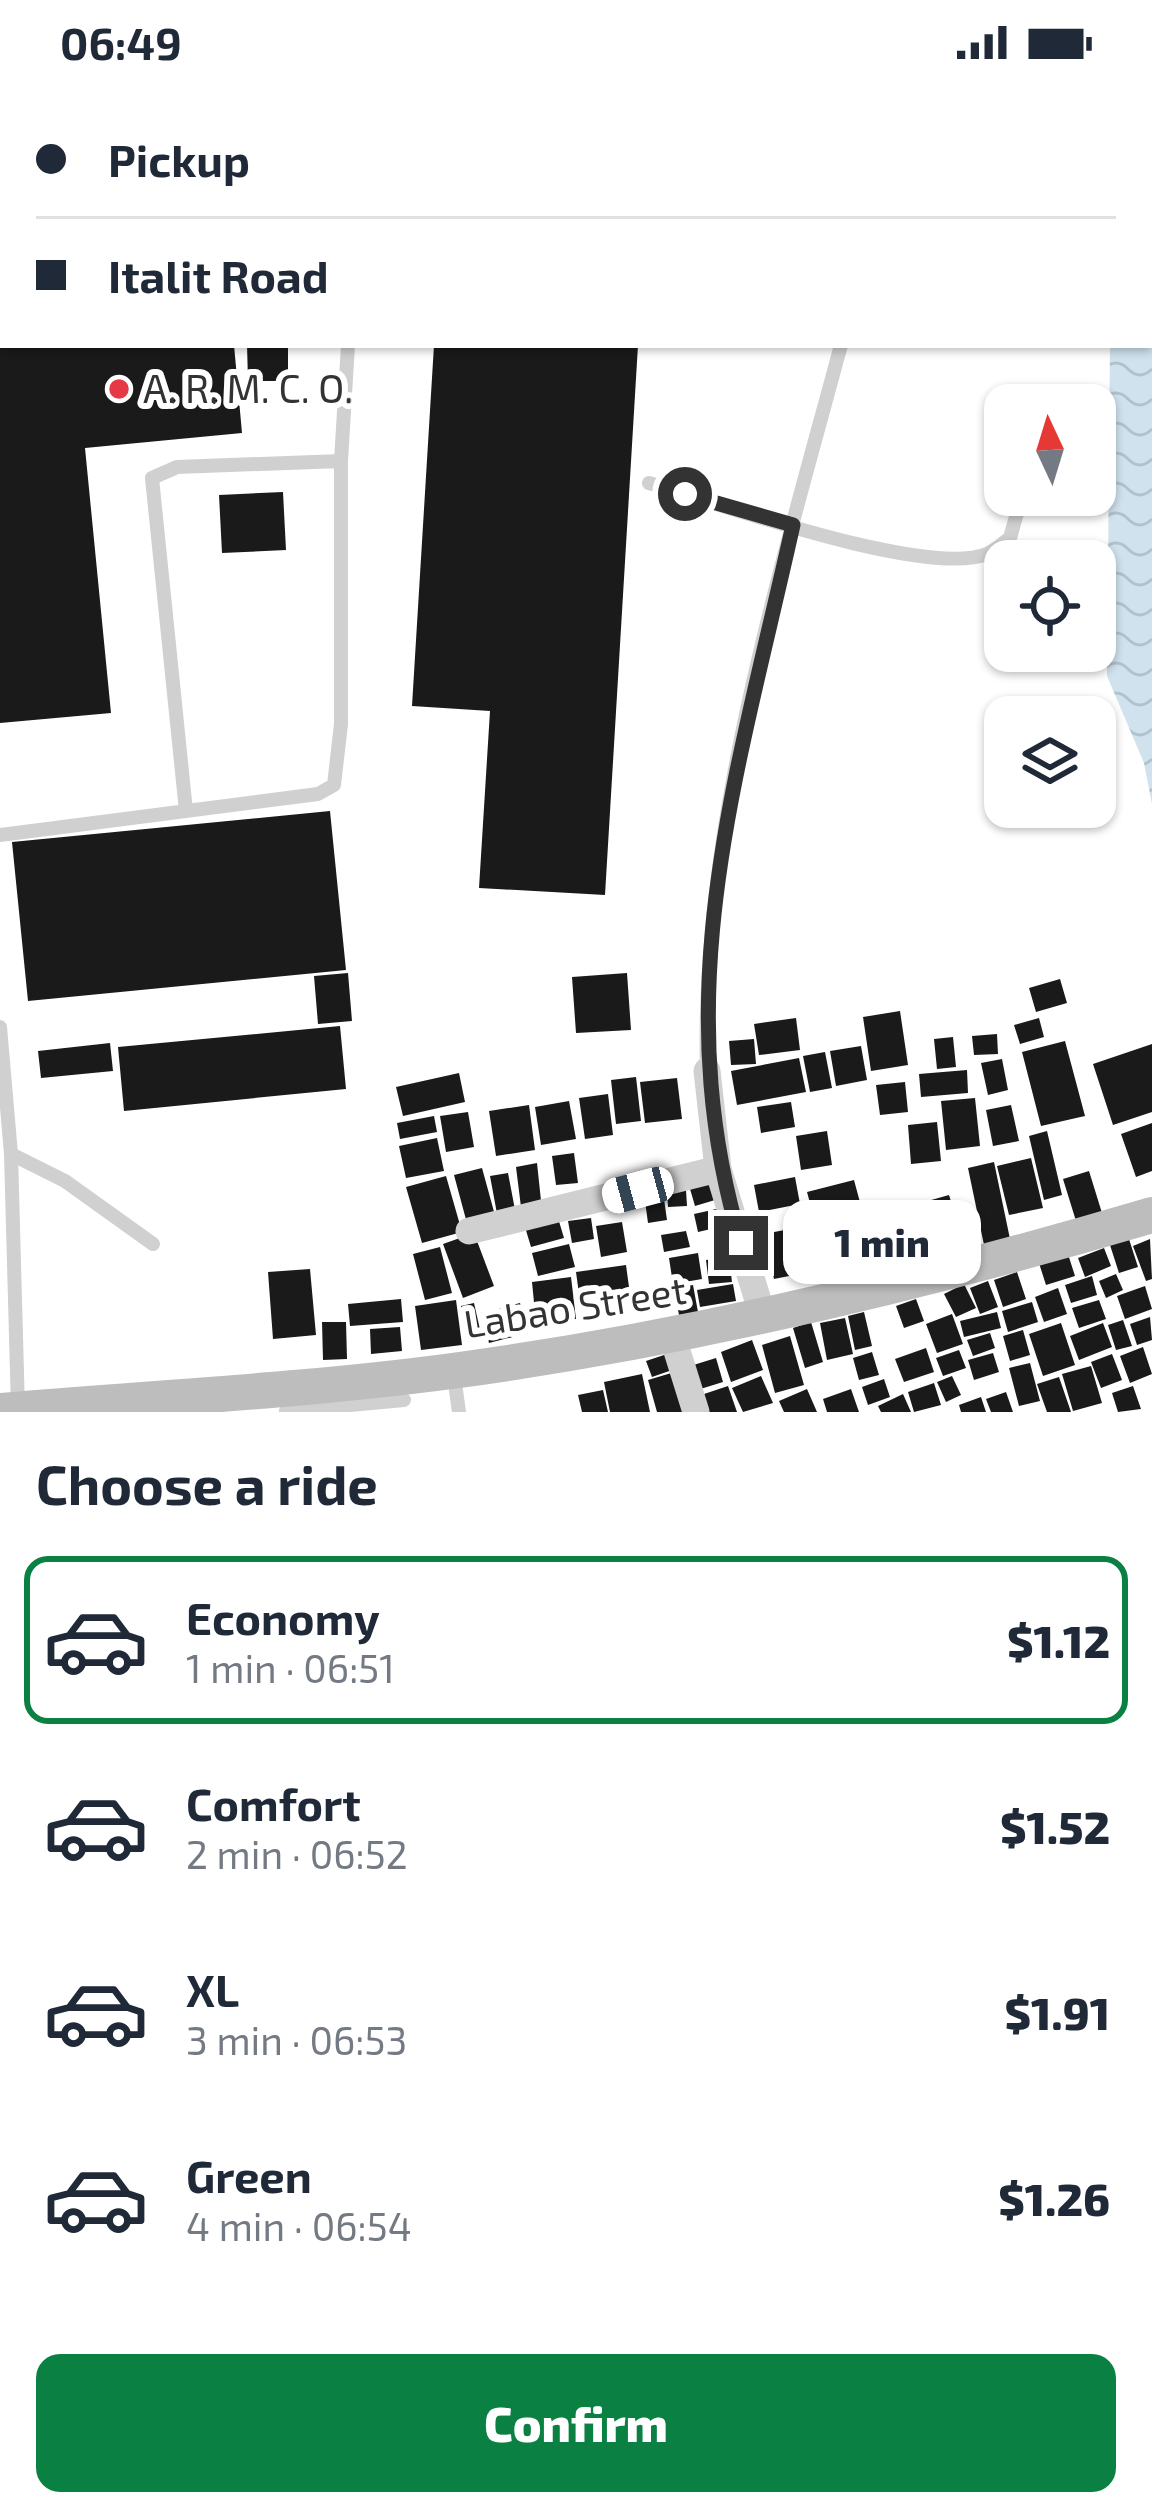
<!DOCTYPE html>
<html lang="en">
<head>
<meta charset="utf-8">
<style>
	body { margin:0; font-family:"Exo 2",sans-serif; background:#f6f6f7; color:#1f2937; height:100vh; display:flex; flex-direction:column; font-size:45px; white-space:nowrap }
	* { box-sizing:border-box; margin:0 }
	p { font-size:39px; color:#747a83 }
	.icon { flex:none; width:66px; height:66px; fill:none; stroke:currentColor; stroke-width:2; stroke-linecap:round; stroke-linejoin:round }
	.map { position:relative; height:1328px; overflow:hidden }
	.sheet { display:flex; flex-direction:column; background:#fff; flex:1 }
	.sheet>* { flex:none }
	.hud { position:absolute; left:0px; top:0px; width:1152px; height:264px; box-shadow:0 3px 9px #0004; display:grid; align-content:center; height:264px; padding:0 36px; background:#fff }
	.needle { width:78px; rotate:356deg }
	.controls { position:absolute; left:984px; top:300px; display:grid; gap:24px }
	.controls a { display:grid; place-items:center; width:132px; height:132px; border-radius:24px; background:#fff; box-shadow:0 3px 9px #0004; font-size:60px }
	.end { position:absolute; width:54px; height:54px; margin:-27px; border:15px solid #333; background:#fff; box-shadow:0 0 0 6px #fff }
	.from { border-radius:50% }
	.bubble { position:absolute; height:84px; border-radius:24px; background:#fff; box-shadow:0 3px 9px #0004; font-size:39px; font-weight:800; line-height:84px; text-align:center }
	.car { position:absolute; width:36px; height:72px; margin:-36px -18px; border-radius:15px; box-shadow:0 0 9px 3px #0007; background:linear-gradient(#fff 24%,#345 0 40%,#fff 0 76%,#345 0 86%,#fff 0) }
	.hud b { display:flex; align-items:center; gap:42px; height:114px; font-size:45px }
	.hud b+b { border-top:3px solid #e0e1e3 }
	.hud i { width:30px; height:30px; background:#1f2937 }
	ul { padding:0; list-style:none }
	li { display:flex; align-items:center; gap:36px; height:168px; margin:0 24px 18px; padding:0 12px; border:6px solid transparent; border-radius:24px }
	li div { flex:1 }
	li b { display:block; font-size:45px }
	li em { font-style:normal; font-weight:800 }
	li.active { border-color:#0b8043 }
	li>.icon { width:108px; height:108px; stroke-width:1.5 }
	h2 { padding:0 36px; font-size:54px; line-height:144px }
	.action { display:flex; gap:24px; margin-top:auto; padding:24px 36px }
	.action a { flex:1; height:138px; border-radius:24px; background:#0b8043; color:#fff; font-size:48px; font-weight:800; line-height:138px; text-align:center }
	.status { display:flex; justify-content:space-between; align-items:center; height:84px; padding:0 60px; background:#fff; direction:ltr }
	.status svg { height:33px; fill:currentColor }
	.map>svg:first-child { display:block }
	.water { fill:url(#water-waves) }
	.building { fill:#1a1a1a }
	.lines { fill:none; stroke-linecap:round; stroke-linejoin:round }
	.lane { stroke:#d0d0d0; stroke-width:14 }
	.street { stroke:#d0d0d0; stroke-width:27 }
	.secondary { stroke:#bdbdbd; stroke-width:36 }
	.route { stroke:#333; stroke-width:15 }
	.poi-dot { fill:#e63946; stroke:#fff; stroke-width:4.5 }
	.labels { text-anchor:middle; stroke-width:12; stroke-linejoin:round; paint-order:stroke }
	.poi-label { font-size:39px; fill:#333; stroke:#fff; text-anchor:start }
	.street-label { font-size:39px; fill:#333; stroke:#fff }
</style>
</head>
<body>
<div class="status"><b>06:49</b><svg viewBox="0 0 49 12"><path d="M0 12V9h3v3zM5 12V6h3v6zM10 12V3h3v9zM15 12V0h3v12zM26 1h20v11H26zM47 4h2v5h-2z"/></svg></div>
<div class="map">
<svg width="1152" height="1328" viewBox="0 0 1152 1328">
	<defs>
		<pattern id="water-waves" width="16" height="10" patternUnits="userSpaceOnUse" patternTransform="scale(3)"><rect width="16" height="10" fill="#cfe2ee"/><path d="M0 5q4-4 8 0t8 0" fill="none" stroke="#b2c2cd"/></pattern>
	</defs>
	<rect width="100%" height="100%" fill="#fff"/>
	<!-- water -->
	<path class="water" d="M 1152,1 L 1152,720 L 1144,679 L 1107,592 L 1110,261 L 1149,261 Z"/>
	<!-- building -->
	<path class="building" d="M 0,261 L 234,261 L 242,349 L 85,364 L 111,629 L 0,639 Z
		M 247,261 L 288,261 L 288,297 L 248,297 Z
		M 434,261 L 638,261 L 605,811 L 479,804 L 490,627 L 412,622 Z
		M 283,408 L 286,466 L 222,469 L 219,411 Z
		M 330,727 L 346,886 L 28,917 L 12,758 Z
		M 348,889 L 352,937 L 318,940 L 314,892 Z
		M 627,889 L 631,946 L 576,949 L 572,893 Z
		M 1060,895 L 1067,919 L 1036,928 L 1029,904 Z
		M 900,927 L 908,981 L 871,987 L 863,933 Z
		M 796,934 L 800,966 L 759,971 L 754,940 Z
		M 1039,934 L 1044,953 L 1020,960 L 1014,941 Z
		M 340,942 L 346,1005 L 124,1027 L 118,963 Z
		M 997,950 L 998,970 L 974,971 L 972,952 Z
		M 953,953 L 956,983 L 937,985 L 934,955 Z
		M 754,955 L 756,980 L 731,981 L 729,957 Z
		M 1065,957 L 1085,1032 L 1041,1042 L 1022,968 Z
		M 110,959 L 113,987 L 41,994 L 38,967 Z
		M 1152,960 L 1152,1028 L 1113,1041 L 1093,980 Z
		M 861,962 L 867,996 L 836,1002 L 830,967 Z
		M 825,968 L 832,1004 L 810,1008 L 803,972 Z
		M 799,974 L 806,1008 L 737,1021 L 731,987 Z
		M 1002,975 L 1008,1006 L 988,1011 L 981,979 Z
		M 967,986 L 968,1009 L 921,1013 L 919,990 Z
		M 459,989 L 465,1018 L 403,1032 L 396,1003 Z
		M 636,993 L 641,1037 L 616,1040 L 611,996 Z
		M 677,994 L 682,1035 L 645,1039 L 640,998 Z
		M 905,998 L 908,1028 L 880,1031 L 876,1001 Z
		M 608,1010 L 613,1051 L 585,1055 L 579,1014 Z
		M 975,1014 L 980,1062 L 946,1066 L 941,1017 Z
		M 569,1017 L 576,1055 L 541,1061 L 535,1023 Z
		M 791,1018 L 795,1043 L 761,1049 L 757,1023 Z
		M 529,1021 L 535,1066 L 496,1072 L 489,1027 Z
		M 1011,1021 L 1019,1057 L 993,1062 L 986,1026 Z
		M 468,1028 L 474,1063 L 446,1068 L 440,1032 Z
		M 434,1032 L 437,1048 L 400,1055 L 397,1039 Z
		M 937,1038 L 941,1077 L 911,1080 L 908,1041 Z
		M 1152,1039 L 1152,1087 L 1136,1093 L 1121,1050 Z
		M 827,1047 L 832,1081 L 801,1086 L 796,1052 Z
		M 1047,1047 L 1062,1111 L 1044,1116 L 1029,1052 Z
		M 437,1054 L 444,1087 L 406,1094 L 399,1062 Z
		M 574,1069 L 578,1099 L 556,1101 L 552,1072 Z
		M 1031,1074 L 1043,1124 L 1009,1131 L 997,1082 Z
		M 994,1078 L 1010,1155 L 984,1161 L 968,1084 Z
		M 537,1079 L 542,1126 L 522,1131 L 516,1083 Z
		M 482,1084 L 496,1135 L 468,1143 L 454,1091 Z
		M 1089,1087 L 1102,1129 L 1076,1137 L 1063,1095 Z
		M 508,1089 L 516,1131 L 498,1135 L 490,1092 Z
		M 446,1092 L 462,1148 L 422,1159 L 406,1103 Z
		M 709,1093 L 715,1116 L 695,1122 L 688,1098 Z
		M 795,1093 L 800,1120 L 759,1128 L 754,1101 Z
		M 854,1096 L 861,1122 L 814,1134 L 807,1108 Z
		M 686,1106 L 687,1122 L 668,1123 L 667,1107 Z
		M 949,1111 L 958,1140 L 919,1151 L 910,1122 Z
		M 664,1115 L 667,1136 L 648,1139 L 645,1117 Z
		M 721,1124 L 724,1142 L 698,1148 L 694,1130 Z
		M 904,1130 L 908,1170 L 872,1174 L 868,1134 Z
		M 558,1134 L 564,1154 L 531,1163 L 525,1143 Z
		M 591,1134 L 594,1155 L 572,1159 L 568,1137 Z
		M 859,1135 L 868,1178 L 828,1187 L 819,1144 Z
		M 622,1138 L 627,1168 L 601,1173 L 596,1142 Z
		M 800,1143 L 809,1188 L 774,1195 L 764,1150 Z
		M 686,1147 L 690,1163 L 664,1168 L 661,1151 Z
		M 474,1149 L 494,1202 L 463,1214 L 443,1160 Z
		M 1128,1152 L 1138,1183 L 1119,1189 L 1109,1158 Z
		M 1150,1155 L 1152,1195 L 1146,1197 L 1133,1162 Z
		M 569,1160 L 575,1183 L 538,1192 L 532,1169 Z
		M 440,1163 L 452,1209 L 425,1216 L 413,1170 Z
		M 1104,1164 L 1111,1182 L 1085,1193 L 1078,1174 Z
		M 1067,1167 L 1075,1192 L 1046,1201 L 1038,1176 Z
		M 698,1169 L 702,1195 L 673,1200 L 669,1174 Z
		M 729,1173 L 732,1198 L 709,1200 L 706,1176 Z
		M 626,1181 L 632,1225 L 582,1232 L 576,1188 Z
		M 310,1185 L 316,1251 L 273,1255 L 268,1188 Z
		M 1017,1188 L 1026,1215 L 1003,1223 L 994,1196 Z
		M 1116,1190 L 1123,1206 L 1106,1214 L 1099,1197 Z
		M 1092,1192 L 1097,1211 L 1071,1219 L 1065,1201 Z
		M 571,1193 L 576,1235 L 536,1239 L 532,1198 Z
		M 988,1197 L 998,1223 L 980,1230 L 970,1204 Z
		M 733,1200 L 736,1217 L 700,1223 L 697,1206 Z
		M 964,1200 L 976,1224 L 956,1233 L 944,1210 Z
		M 693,1201 L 698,1228 L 679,1231 L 674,1204 Z
		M 1145,1202 L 1152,1225 L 1125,1235 L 1117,1212 Z
		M 1058,1204 L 1067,1230 L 1044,1238 L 1035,1213 Z
		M 401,1215 L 403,1238 L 350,1242 L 348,1220 Z
		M 916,1215 L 924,1237 L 904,1244 L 896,1222 Z
		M 456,1216 L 462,1261 L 421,1266 L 415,1222 Z
		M 1099,1216 L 1106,1235 L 1079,1244 L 1072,1224 Z
		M 1032,1218 L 1038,1238 L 1008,1248 L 1002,1227 Z
		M 474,1219 L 481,1250 L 468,1253 L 461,1222 Z
		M 520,1219 L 528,1249 L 489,1259 L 481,1229 Z
		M 864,1228 L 872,1262 L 855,1266 L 848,1232 Z
		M 997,1228 L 1001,1244 L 964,1253 L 960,1237 Z
		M 952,1230 L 963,1260 L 937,1269 L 926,1240 Z
		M 1150,1233 L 1152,1256 L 1137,1261 L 1130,1240 Z
		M 845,1234 L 853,1270 L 827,1276 L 820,1239 Z
		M 1123,1236 L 1132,1262 L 1116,1266 L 1108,1241 Z
		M 322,1238 L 346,1238 L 347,1275 L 323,1276 Z
		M 811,1238 L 823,1278 L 805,1284 L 793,1244 Z
		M 1061,1239 L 1075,1281 L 1043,1292 L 1029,1250 Z
		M 1103,1239 L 1112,1263 L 1079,1276 L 1070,1252 Z
		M 400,1243 L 402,1267 L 371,1270 L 370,1245 Z
		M 1023,1246 L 1030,1271 L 1010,1277 L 1003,1252 Z
		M 990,1249 L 995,1264 L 973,1272 L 967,1256 Z
		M 790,1252 L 804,1301 L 775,1309 L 762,1261 Z
		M 752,1256 L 763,1286 L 731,1298 L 721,1268 Z
		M 1143,1263 L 1152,1290 L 1130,1299 L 1120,1272 Z
		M 926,1264 L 934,1288 L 904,1298 L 895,1275 Z
		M 959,1266 L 966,1284 L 943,1292 L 936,1274 Z
		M 872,1268 L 879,1291 L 859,1296 L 853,1274 Z
		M 670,1269 L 675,1285 L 652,1293 L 646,1277 Z
		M 993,1269 L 999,1288 L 974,1296 L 968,1276 Z
		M 1112,1270 L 1122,1296 L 1101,1304 L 1091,1278 Z
		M 716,1274 L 723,1298 L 694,1307 L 687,1283 Z
		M 1030,1279 L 1040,1317 L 1019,1322 L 1009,1284 Z
		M 1091,1282 L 1102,1319 L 1073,1327 L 1062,1290 Z
		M 678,1287 L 690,1328 L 657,1328 L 648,1296 Z
		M 642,1290 L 650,1328 L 610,1328 L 604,1298 Z
		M 761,1292 L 773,1319 L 743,1328 L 732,1304 Z
		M 952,1292 L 961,1311 L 946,1318 L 937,1298 Z
		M 1059,1293 L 1071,1328 L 1047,1328 L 1037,1300 Z
		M 884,1295 L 890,1313 L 868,1321 L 862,1303 Z
		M 934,1299 L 941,1321 L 914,1328 L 908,1308 Z
		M 728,1302 L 737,1328 L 704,1328 L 698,1312 Z
		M 1133,1302 L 1141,1325 L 1118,1328 L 1112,1309 Z
		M 807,1305 L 817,1328 L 784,1328 L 779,1317 Z
		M 851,1305 L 859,1328 L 827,1328 L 823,1315 Z
		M 603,1306 L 608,1328 L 582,1328 L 578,1311 Z
		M 1006,1308 L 1013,1328 L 991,1328 L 986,1315 Z
		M 903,1310 L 911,1328 L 881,1328 L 878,1322 Z
		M 981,1313 L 986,1328 L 961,1328 L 959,1321 Z"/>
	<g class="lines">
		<!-- lane -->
		<path class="lane" d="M 381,3 L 382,0
			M 649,399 C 718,419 925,494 987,470 C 994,467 1003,459 1010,454 L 1022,411
			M 186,727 L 152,394 L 177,383 L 341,377
			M 0,751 L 318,710 L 334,701 L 341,640 L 341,377 L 348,261
			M 0,943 L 11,1070 L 18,1325
			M 707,987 C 700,747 779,492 841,261
			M 11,1070 L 65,1097 L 153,1160
			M 454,1292 L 459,1328
			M 286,1327 L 404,1316"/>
		<!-- street -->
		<path class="street" d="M 707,987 L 718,1085 L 763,1233
			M 469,1147 L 718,1085
			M 672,1251 L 696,1328"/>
		<!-- secondary -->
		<path class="secondary" d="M 0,1327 C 151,1314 302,1307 452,1287 C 690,1255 922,1199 1152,1131"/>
	</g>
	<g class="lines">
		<!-- route -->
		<path class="route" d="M 685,410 L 793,441 C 738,689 665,906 741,1159"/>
	</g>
	<!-- markers -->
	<circle class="poi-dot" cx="119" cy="305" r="12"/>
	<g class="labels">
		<!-- poi labels -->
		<g class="poi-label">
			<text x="143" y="319">A. R. M. C. O.</text>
		</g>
		<!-- street labels -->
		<g class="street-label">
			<text transform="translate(575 1223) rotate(-9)" y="14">Labao Street</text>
		</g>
	</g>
</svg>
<div class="controls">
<a><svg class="needle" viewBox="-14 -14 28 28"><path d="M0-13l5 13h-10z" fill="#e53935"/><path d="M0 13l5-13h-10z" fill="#747a83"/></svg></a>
<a><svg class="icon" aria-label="locate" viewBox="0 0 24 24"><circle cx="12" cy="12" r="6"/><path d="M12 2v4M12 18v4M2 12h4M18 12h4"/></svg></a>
<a><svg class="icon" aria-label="layers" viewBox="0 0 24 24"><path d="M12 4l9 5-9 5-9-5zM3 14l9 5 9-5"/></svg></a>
</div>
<i class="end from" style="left:685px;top:410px"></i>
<i class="end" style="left:741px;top:1159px"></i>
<div class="bubble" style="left:783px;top:1116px;width:198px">1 min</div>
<i class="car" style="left:638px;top:1106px;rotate:255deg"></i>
<div class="hud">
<b><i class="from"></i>Pickup</b>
<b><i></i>Italit Road</b>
</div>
</div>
<section class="sheet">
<h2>Choose a ride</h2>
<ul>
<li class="active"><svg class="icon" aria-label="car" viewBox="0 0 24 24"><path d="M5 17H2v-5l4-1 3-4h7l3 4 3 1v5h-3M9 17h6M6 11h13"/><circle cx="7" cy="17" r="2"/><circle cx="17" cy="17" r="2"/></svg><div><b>Economy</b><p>1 min · 06:51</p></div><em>$1.12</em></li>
<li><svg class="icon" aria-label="car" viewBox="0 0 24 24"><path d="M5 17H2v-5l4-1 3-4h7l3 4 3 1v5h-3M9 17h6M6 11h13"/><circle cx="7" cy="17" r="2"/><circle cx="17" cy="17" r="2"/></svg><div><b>Comfort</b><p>2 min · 06:52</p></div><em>$1.52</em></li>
<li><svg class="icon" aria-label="car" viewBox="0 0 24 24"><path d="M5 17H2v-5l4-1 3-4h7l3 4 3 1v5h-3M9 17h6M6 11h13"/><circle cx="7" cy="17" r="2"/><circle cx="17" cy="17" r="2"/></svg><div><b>XL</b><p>3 min · 06:53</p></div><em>$1.91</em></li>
<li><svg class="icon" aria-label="car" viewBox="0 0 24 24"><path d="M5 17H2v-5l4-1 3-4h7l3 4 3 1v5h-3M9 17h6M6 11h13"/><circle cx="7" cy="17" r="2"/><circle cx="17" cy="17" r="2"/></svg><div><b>Green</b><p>4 min · 06:54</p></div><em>$1.26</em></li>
</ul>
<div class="action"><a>Confirm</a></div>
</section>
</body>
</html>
